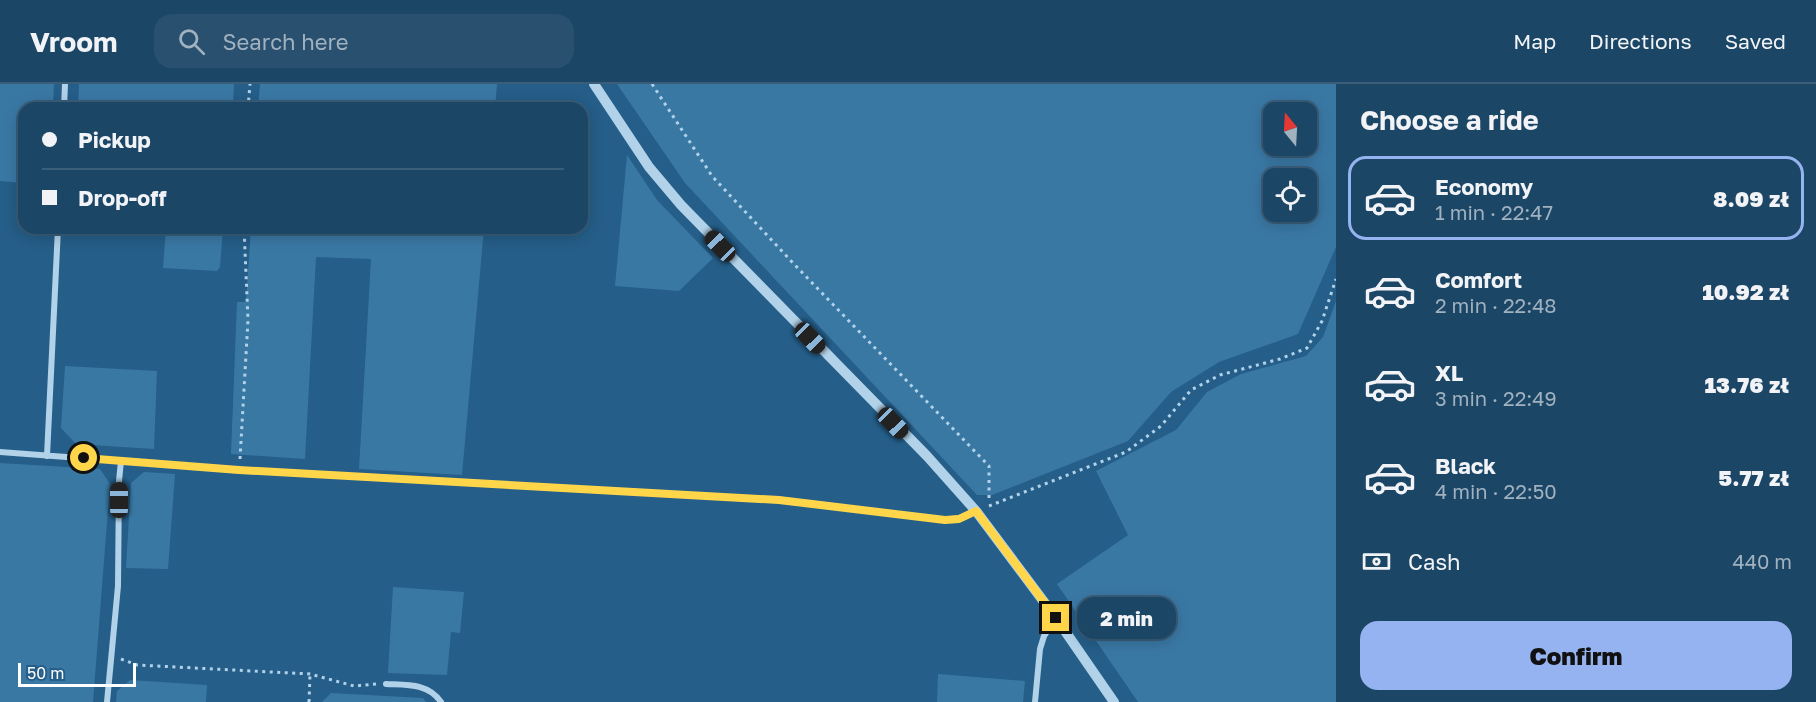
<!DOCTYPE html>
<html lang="en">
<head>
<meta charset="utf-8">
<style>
	body { margin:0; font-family:"Golos Text",sans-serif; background:#29506f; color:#f1f3f6; height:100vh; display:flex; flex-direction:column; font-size:22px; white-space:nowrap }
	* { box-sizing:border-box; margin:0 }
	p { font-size:20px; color:#a0b1bf }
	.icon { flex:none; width:33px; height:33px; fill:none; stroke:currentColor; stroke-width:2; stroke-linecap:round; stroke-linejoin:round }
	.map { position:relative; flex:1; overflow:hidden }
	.sheet { display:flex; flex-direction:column; background:#1c4666; width:480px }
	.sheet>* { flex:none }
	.banner { position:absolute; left:18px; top:18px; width:570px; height:132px; border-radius:18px; box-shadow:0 3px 15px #0003,0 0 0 2px #3a5e7a; display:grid; align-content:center; height:132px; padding:0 24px; background:#1c4666 }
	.needle { width:39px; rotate:342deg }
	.controls { position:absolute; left:1263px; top:18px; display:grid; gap:12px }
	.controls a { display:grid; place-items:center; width:54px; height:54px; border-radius:12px; background:#1c4666; box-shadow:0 3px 15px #0003,0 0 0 2px #3a5e7a; font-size:30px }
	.scale { position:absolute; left:18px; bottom:15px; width:118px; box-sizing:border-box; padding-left:6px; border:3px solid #fff; border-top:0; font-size:16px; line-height:21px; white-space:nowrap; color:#fff; -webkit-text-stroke:4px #255e88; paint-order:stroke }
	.end { position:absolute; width:27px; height:27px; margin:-14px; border:8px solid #ffd54a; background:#111; box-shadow:0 0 0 3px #111 }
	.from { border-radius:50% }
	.bubble { position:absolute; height:42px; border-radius:18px; background:#1c4666; box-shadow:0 3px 15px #0003,0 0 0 2px #3a5e7a; font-size:20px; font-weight:800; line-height:42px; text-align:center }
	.car { position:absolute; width:18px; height:36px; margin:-18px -9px; border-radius:8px; box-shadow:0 0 4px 2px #0007; background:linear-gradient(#222 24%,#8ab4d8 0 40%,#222 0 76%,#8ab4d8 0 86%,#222 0) }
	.banner b { display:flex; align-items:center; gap:21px; height:57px; font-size:22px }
	.banner b+b { border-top:2px solid #3a5e7a }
	.banner i { width:15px; height:15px; background:#f1f3f6 }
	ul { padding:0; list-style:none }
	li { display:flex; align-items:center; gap:18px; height:84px; margin:0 12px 9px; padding:0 12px; border:3px solid transparent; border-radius:18px }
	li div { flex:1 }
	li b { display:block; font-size:22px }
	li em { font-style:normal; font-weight:800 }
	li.active { border-color:#95b2f1 }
	li>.icon { width:54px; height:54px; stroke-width:1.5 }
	h2 { padding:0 24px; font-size:27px; line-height:72px }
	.pay { display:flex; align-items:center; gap:15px; height:66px; padding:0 24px; font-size:22px }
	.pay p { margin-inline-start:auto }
	.primary-button { display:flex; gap:12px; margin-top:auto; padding:12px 24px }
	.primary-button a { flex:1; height:69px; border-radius:18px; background:#95b2f1; color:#111; font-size:24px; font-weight:800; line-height:69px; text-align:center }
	header { display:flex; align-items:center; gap:36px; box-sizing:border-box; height:84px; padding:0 30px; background:#1c4666; border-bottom:2px solid #3a5e7a }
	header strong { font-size:28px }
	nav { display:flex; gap:33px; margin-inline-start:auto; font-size:21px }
	.search { width:420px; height:54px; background:#29506f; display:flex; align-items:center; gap:15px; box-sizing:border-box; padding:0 21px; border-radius:18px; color:#a0b1bf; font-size:22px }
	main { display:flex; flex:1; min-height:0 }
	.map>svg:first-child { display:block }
	.green { fill:#3a78a4; fill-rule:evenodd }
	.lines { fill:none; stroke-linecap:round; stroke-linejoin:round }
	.path { stroke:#b1d2e9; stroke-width:3; stroke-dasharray:3 4.5; stroke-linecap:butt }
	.minor { stroke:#b1d2e9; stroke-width:6 }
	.tertiary { stroke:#b1d2e9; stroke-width:10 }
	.route { stroke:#ffd54a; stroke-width:8 }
</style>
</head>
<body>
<header>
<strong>Vroom</strong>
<div class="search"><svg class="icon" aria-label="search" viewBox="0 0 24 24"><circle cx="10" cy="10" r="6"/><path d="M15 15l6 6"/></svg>Search here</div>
<nav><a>Map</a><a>Directions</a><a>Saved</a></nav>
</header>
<main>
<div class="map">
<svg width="1336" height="618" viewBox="0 0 1336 618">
	<rect width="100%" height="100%" fill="#255e88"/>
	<!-- green -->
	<path class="green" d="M 0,0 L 54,0 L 53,24 L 24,24 L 24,99 L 0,97 Z
		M 79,0 L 234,0 L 233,24 L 78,24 Z
		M 260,0 L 497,0 L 495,24 L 258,24 Z
		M 617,0 L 1336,0 L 1336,163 L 1298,250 L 1219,278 L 1171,308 L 1128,357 L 992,411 L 977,411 L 685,99 ZM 1274,28 L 1306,28 L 1306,62 L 1274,62 ZM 1274,94 L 1306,94 L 1306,128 L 1274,128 Z
		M 627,71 L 657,116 L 713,174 L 679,207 L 615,202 Z
		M 166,144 L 223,144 L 220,183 L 217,187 L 163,184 Z
		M 251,144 L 484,144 L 462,391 L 359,385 L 371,175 L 316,173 L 305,375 L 231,370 L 237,218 L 246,218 Z
		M 1336,217 L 1336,618 L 1138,618 L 1057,500 L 1128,451 L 1096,387 L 1176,346 L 1207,308 L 1241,290 L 1306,272 L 1323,253 Z
		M 65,282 L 157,287 L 154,365 L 76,360 L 61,344 Z
		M 0,379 L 100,385 L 110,400 L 93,618 L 0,618 Z
		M 144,388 L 175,390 L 168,485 L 126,484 L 131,399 Z
		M 393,503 L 464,508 L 460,549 L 451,548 L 447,591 L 388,589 Z
		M 938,590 L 1025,597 L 1023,618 L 937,618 Z
		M 130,596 L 207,601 L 206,618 L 116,618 L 117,607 Z
		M 331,609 L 423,614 L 426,618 L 322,618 Z"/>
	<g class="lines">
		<!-- path -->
		<path class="path" d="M 652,0 L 712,92 L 792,178 L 989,382 L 989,415
			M 248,24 L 250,0
			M 240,375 L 248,236 L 244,144
			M 989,422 L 1126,368 L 1161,342 L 1191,306 L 1220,291 L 1280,275 L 1307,264 L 1322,237 L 1336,195
			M 121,575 L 137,581 L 310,590 L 354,602 L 376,600
			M 309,618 L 310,590"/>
		<!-- minor -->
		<path class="minor" d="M 64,24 L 65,0
			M 0,368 L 239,386 L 779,416 L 945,436 L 959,434 L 976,427
			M 47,372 L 58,144
			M 386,600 C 407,601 428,599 441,618
			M 107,618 L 118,502 L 119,397 L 121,377
			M 1035,618 L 1040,565 L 1044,552 L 1056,534"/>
		<!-- tertiary -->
		<path class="tertiary" d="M 594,0 L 649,83 L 681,121 L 927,372 L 976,427 L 1056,534 L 1114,618"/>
	</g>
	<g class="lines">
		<!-- route -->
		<path class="route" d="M 84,374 L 239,386 L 779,416 L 945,436 L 959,435 L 976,427 L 1056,534"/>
	</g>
</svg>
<div class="controls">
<a><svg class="needle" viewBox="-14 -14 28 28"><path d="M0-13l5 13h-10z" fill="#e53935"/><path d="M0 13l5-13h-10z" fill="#a0b1bf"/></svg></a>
<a><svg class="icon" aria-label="locate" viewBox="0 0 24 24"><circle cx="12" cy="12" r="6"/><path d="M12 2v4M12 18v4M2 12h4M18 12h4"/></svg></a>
</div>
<div class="scale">50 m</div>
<i class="end from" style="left:84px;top:374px"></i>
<i class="end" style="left:1056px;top:534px"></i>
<div class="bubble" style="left:1077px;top:513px;width:99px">2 min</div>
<i class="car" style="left:720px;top:162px;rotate:316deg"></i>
<i class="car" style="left:810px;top:254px;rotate:136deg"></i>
<i class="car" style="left:893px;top:339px;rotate:136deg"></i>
<i class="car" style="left:119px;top:416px;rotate:0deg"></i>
<div class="banner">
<b><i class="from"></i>Pickup</b>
<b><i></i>Drop-off</b>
</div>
</div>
<section class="sheet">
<h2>Choose a ride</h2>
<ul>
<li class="active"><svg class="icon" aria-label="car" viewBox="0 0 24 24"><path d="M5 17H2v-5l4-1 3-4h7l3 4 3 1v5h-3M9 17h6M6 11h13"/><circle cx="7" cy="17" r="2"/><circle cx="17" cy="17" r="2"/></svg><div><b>Economy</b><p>1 min · 22:47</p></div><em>8.09 zł</em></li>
<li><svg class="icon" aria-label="car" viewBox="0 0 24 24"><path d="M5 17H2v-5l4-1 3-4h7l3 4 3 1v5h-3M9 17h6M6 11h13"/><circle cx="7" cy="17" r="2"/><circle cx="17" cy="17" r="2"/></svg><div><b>Comfort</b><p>2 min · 22:48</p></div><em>10.92 zł</em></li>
<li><svg class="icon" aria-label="car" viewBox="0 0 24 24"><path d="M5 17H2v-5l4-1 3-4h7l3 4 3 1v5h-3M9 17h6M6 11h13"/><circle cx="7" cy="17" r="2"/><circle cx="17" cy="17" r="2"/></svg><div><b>XL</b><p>3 min · 22:49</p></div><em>13.76 zł</em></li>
<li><svg class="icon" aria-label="car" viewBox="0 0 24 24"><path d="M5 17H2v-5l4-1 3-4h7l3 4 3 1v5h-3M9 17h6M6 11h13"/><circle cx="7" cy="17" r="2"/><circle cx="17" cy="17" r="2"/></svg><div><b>Black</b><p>4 min · 22:50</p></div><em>5.77 zł</em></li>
</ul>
<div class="pay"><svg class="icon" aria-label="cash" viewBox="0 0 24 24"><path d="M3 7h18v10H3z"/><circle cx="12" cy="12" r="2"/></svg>Cash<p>440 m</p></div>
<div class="primary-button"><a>Confirm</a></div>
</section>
</main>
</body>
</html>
